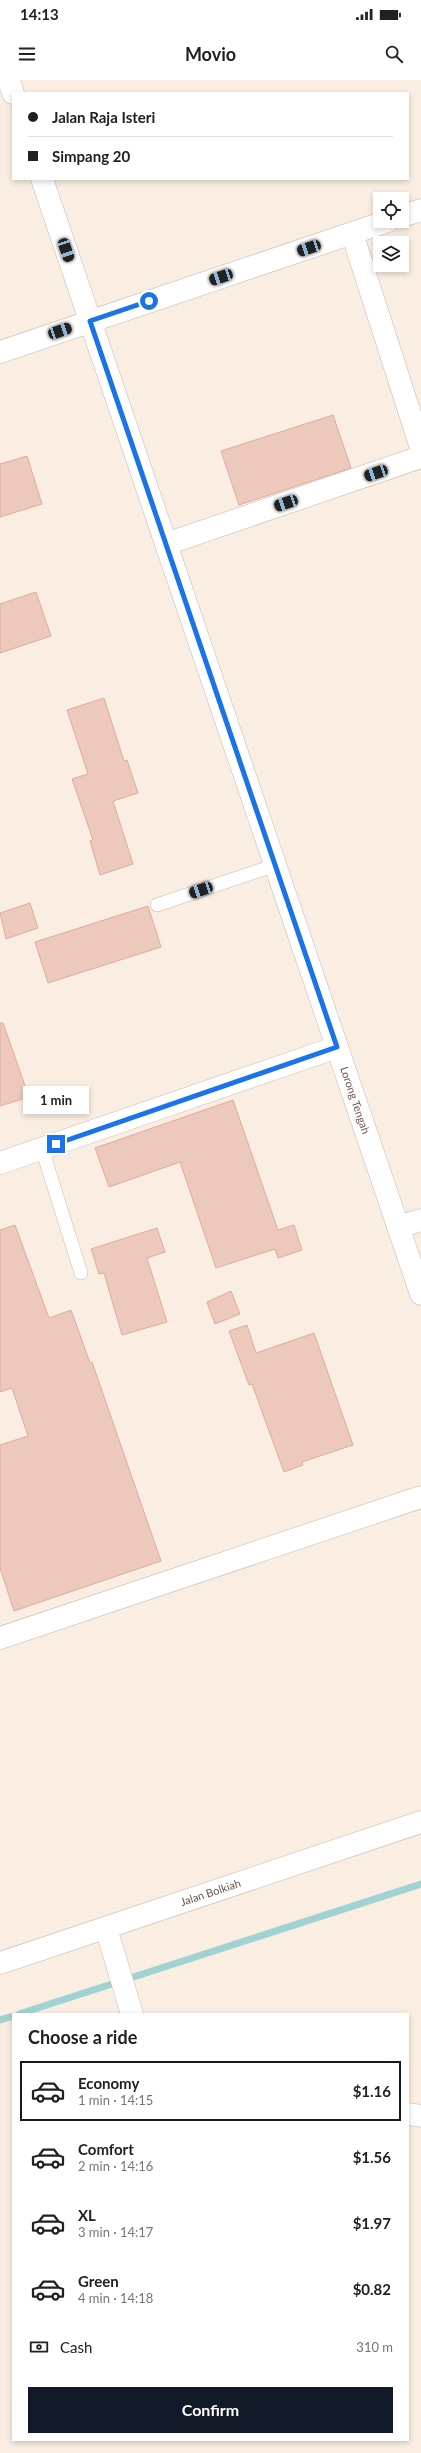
<!DOCTYPE html>
<html lang="en">
<head>
<meta charset="utf-8">
<style>
	body { margin:0; font-family:Lato,sans-serif; background:#f6f6f6; color:#202124; height:100vh; display:flex; flex-direction:column; font-size:15px; white-space:nowrap }
	* { box-sizing:border-box; margin:0 }
	p { font-size:13px; color:#757577 }
	.icon { flex:none; width:22px; height:22px; fill:none; stroke:currentColor; stroke-width:2; stroke-linecap:round; stroke-linejoin:round }
	.map { position:relative; flex:1; overflow:hidden }
	.details { position:absolute; left:12px; top:1933px; width:397px; height:428px; display:flex; flex-direction:column; background:#fff; border-radius:0px; box-shadow:0 2px 6px #0003 }
	.details>* { flex:none }
	.banner { position:absolute; left:12px; top:12px; width:397px; height:88px; border-radius:0px; box-shadow:0 2px 6px #0003; display:grid; align-content:center; height:88px; padding:0 16px; background:#fff }
	.fabs { position:absolute; left:373px; top:112px; display:grid; gap:8px }
	.fabs a { display:grid; place-items:center; width:36px; height:36px; border-radius:0px; background:#fff; box-shadow:0 2px 6px #0003; font-size:20px }
	.end { position:absolute; width:18px; height:18px; margin:-9px; border:5px solid #1a73e8; background:#fff; box-shadow:0 0 0 2px #fff }
	.from { border-radius:50% }
	.bubble { position:absolute; height:28px; border-radius:0px; background:#fff; box-shadow:0 2px 6px #0003; font-size:13px; font-weight:700; line-height:28px; text-align:center }
	.car { position:absolute; width:12px; height:24px; margin:-12px -6px; border-radius:5px; box-shadow:0 0 3px 1px #0007; background:linear-gradient(#222 24%,#8ab4d8 0 40%,#222 0 76%,#8ab4d8 0 86%,#222 0) }
	.banner b { display:flex; align-items:center; gap:14px; height:38px; font-size:15px }
	.banner b+b { border-top:1px solid #e0e0e0 }
	.banner i { width:10px; height:10px; background:#202124 }
	ul { padding:0; list-style:none }
	li { display:flex; align-items:center; gap:12px; height:60px; margin:0 8px 6px; padding:0 8px; border:2px solid transparent; border-radius:0px }
	li div { flex:1 }
	li b { display:block; font-size:15px }
	li em { font-style:normal; font-weight:700 }
	li.current { border-color:#111827 }
	li>.icon { width:36px; height:36px; stroke-width:1.5 }
	h2 { padding:0 16px; font-size:18px; line-height:48px }
	.pay { display:flex; align-items:center; gap:10px; height:44px; padding:0 16px; font-size:15px }
	.pay p { margin-inline-start:auto }
	.action { display:flex; gap:8px; margin-top:auto; padding:8px 16px }
	.action a { flex:1; height:46px; border-radius:0px; background:#111827; color:#fff; font-size:16px; font-weight:700; line-height:46px; text-align:center }
	.status { display:flex; justify-content:space-between; align-items:center; height:28px; padding:0 20px; background:#fff; direction:ltr }
	.status svg { height:11px; fill:currentColor }
	header { display:flex; justify-content:space-between; align-items:center; height:52px; padding:0 16px; background:#fff; font-size:18px; font-weight:700 }
	.map>svg:first-child { display:block }
	.lines { fill:none; stroke-linecap:round; stroke-linejoin:round }
	.stream { stroke:#a0d2d2; stroke-width:7 }
	.building { fill:#edc8bc; stroke:#deac9e }
	.lane-casing { stroke:#ccb6ad; stroke-width:14 }
	.street-casing { stroke:#ccb6ad; stroke-width:23 }
	.lane { stroke:#fff; stroke-width:13 }
	.street { stroke:#fff; stroke-width:22 }
	.route { stroke:#1a73e8; stroke-width:5 }
	.labels { text-anchor:middle; stroke-width:3; stroke-linejoin:round; paint-order:stroke }
	.street-label { font-size:11px; fill:#6f524b; stroke:#fdf1e8 }
</style>
</head>
<body>
<div class="status"><b>14:13</b><svg viewBox="0 0 49 12"><path d="M0 12V9h3v3zM5 12V6h3v6zM10 12V3h3v9zM15 12V0h3v12zM26 1h20v11H26zM47 4h2v5h-2z"/></svg></div>
<header><svg class="icon" aria-label="menu" viewBox="0 0 24 24"><path d="M4 6h16M4 12h16M4 18h16"/></svg>Movio<svg class="icon" aria-label="search" viewBox="0 0 24 24"><circle cx="10" cy="10" r="6"/><path d="M15 15l6 6"/></svg></header>
<div class="map">
<svg width="421" height="2373" viewBox="0 0 421 2373">
	<rect width="100%" height="100%" fill="#faede2"/>
	<g class="lines">
		<!-- stream -->
		<path class="stream" d="M 19,1934 L 421,1804
			M 0,1940 L 13,1936"/>
	</g>
	<!-- building -->
	<path class="building" d="M 333,335 L 351,388 L 239,425 L 221,371 Z
		M 27,376 L 42,424 L 0,437 L 0,384 Z
		M 36,512 L 51,556 L 0,573 L 0,524 Z
		M 104,618 L 124,681 L 127,680 L 138,713 L 113,721 L 133,784 L 100,795 L 90,761 L 93,760 L 72,699 L 88,694 L 67,630 Z
		M 30,823 L 38,848 L 6,859 L 0,833 Z
		M 148,826 L 161,867 L 48,903 L 35,862 Z
		M 0,943 L 3,943 L 29,1017 L 0,1026 Z
		M 233,1020 L 278,1150 L 294,1145 L 302,1170 L 278,1178 L 275,1169 L 216,1188 L 180,1082 L 109,1107 L 95,1068 Z
		M 15,1145 L 49,1238 L 71,1230 L 90,1283 L 92,1282 L 161,1481 L 14,1531 L 0,1488 L 0,1365 L 28,1356 L 12,1308 L 0,1312 L 0,1150 Z
		M 157,1148 L 165,1172 L 147,1178 L 167,1242 L 122,1255 L 104,1193 L 99,1194 L 91,1169 Z
		M 231,1211 L 240,1234 L 215,1244 L 207,1222 Z
		M 247,1245 L 256,1273 L 314,1253 L 353,1365 L 302,1382 L 303,1385 L 284,1392 L 252,1304 L 249,1305 L 229,1251 Z"/>
	<g class="lines">
		<defs>
			<path id="lane" d="M 157,825 L 276,785
				M 42,1069 L 81,1193"/>
			<g id="street">
				<path d="M 9,0 L 13,13"/>
				<path id="s1" d="M 42,99 L 421,1214"/>
				<path d="M 402,136 L 421,130"/>
				<path d="M 352,153 L 421,368"/>
				<path d="M 0,272 L 388,141"/>
				<path d="M 166,464 L 421,377"/>
				<path d="M 0,1083 L 337,967"/>
				<path d="M 398,1147 L 421,1140"/>
				<path d="M 0,1558 L 421,1417"/>
				<path d="M 106,1848 L 132,1934"/>
				<path id="s2" d="M 0,1883 L 421,1742"/>
				<path d="M 408,2034 L 421,2036"/>
			</g>
		</defs>
		<!-- lane casing -->
		<use href="#lane" class="lane-casing"/>
		<!-- street casing -->
		<use href="#street" class="street-casing"/>
		<!-- lane -->
		<use href="#lane" class="lane"/>
		<!-- street -->
		<use href="#street" class="street"/>
	</g>
	<g class="lines">
		<!-- route -->
		<path class="route" d="M 56,1064 L 337,967 L 90,241 L 149,221"/>
	</g>
	<g class="labels">
		<!-- street labels -->
		<g class="street-label">
			<text dy="4" stroke="none"><textPath href="#s1" startOffset="973">Lorong Tengah</textPath></text>
			<text dy="4" stroke="none"><textPath href="#s2" startOffset="222">Jalan Bolkiah</textPath></text>
		</g>
	</g>
</svg>
<div class="fabs">
<a><svg class="icon" aria-label="locate" viewBox="0 0 24 24"><circle cx="12" cy="12" r="6"/><path d="M12 2v4M12 18v4M2 12h4M18 12h4"/></svg></a>
<a><svg class="icon" aria-label="layers" viewBox="0 0 24 24"><path d="M12 4l9 5-9 5-9-5zM3 14l9 5 9-5"/></svg></a>
</div>
<i class="end from" style="left:149px;top:221px"></i>
<i class="end" style="left:56px;top:1064px"></i>
<div class="bubble" style="left:23px;top:1006px;width:66px">1 min</div>
<i class="car" style="left:309px;top:168px;rotate:251deg"></i>
<i class="car" style="left:66px;top:170px;rotate:161deg"></i>
<i class="car" style="left:221px;top:197px;rotate:251deg"></i>
<i class="car" style="left:60px;top:251px;rotate:71deg"></i>
<i class="car" style="left:376px;top:393px;rotate:251deg"></i>
<i class="car" style="left:286px;top:423px;rotate:251deg"></i>
<i class="car" style="left:201px;top:810px;rotate:251deg"></i>
<div class="banner">
<b><i class="from"></i>Jalan Raja Isteri</b>
<b><i></i>Simpang 20</b>
</div>
<section class="details">
<h2>Choose a ride</h2>
<ul>
<li class="current"><svg class="icon" aria-label="car" viewBox="0 0 24 24"><path d="M5 17H2v-5l4-1 3-4h7l3 4 3 1v5h-3M9 17h6M6 11h13"/><circle cx="7" cy="17" r="2"/><circle cx="17" cy="17" r="2"/></svg><div><b>Economy</b><p>1 min · 14:15</p></div><em>$1.16</em></li>
<li><svg class="icon" aria-label="car" viewBox="0 0 24 24"><path d="M5 17H2v-5l4-1 3-4h7l3 4 3 1v5h-3M9 17h6M6 11h13"/><circle cx="7" cy="17" r="2"/><circle cx="17" cy="17" r="2"/></svg><div><b>Comfort</b><p>2 min · 14:16</p></div><em>$1.56</em></li>
<li><svg class="icon" aria-label="car" viewBox="0 0 24 24"><path d="M5 17H2v-5l4-1 3-4h7l3 4 3 1v5h-3M9 17h6M6 11h13"/><circle cx="7" cy="17" r="2"/><circle cx="17" cy="17" r="2"/></svg><div><b>XL</b><p>3 min · 14:17</p></div><em>$1.97</em></li>
<li><svg class="icon" aria-label="car" viewBox="0 0 24 24"><path d="M5 17H2v-5l4-1 3-4h7l3 4 3 1v5h-3M9 17h6M6 11h13"/><circle cx="7" cy="17" r="2"/><circle cx="17" cy="17" r="2"/></svg><div><b>Green</b><p>4 min · 14:18</p></div><em>$0.82</em></li>
</ul>
<div class="pay"><svg class="icon" aria-label="cash" viewBox="0 0 24 24"><path d="M3 7h18v10H3z"/><circle cx="12" cy="12" r="2"/></svg>Cash<p>310 m</p></div>
<div class="action"><a>Confirm</a></div>
</section>
</div>
</body>
</html>
